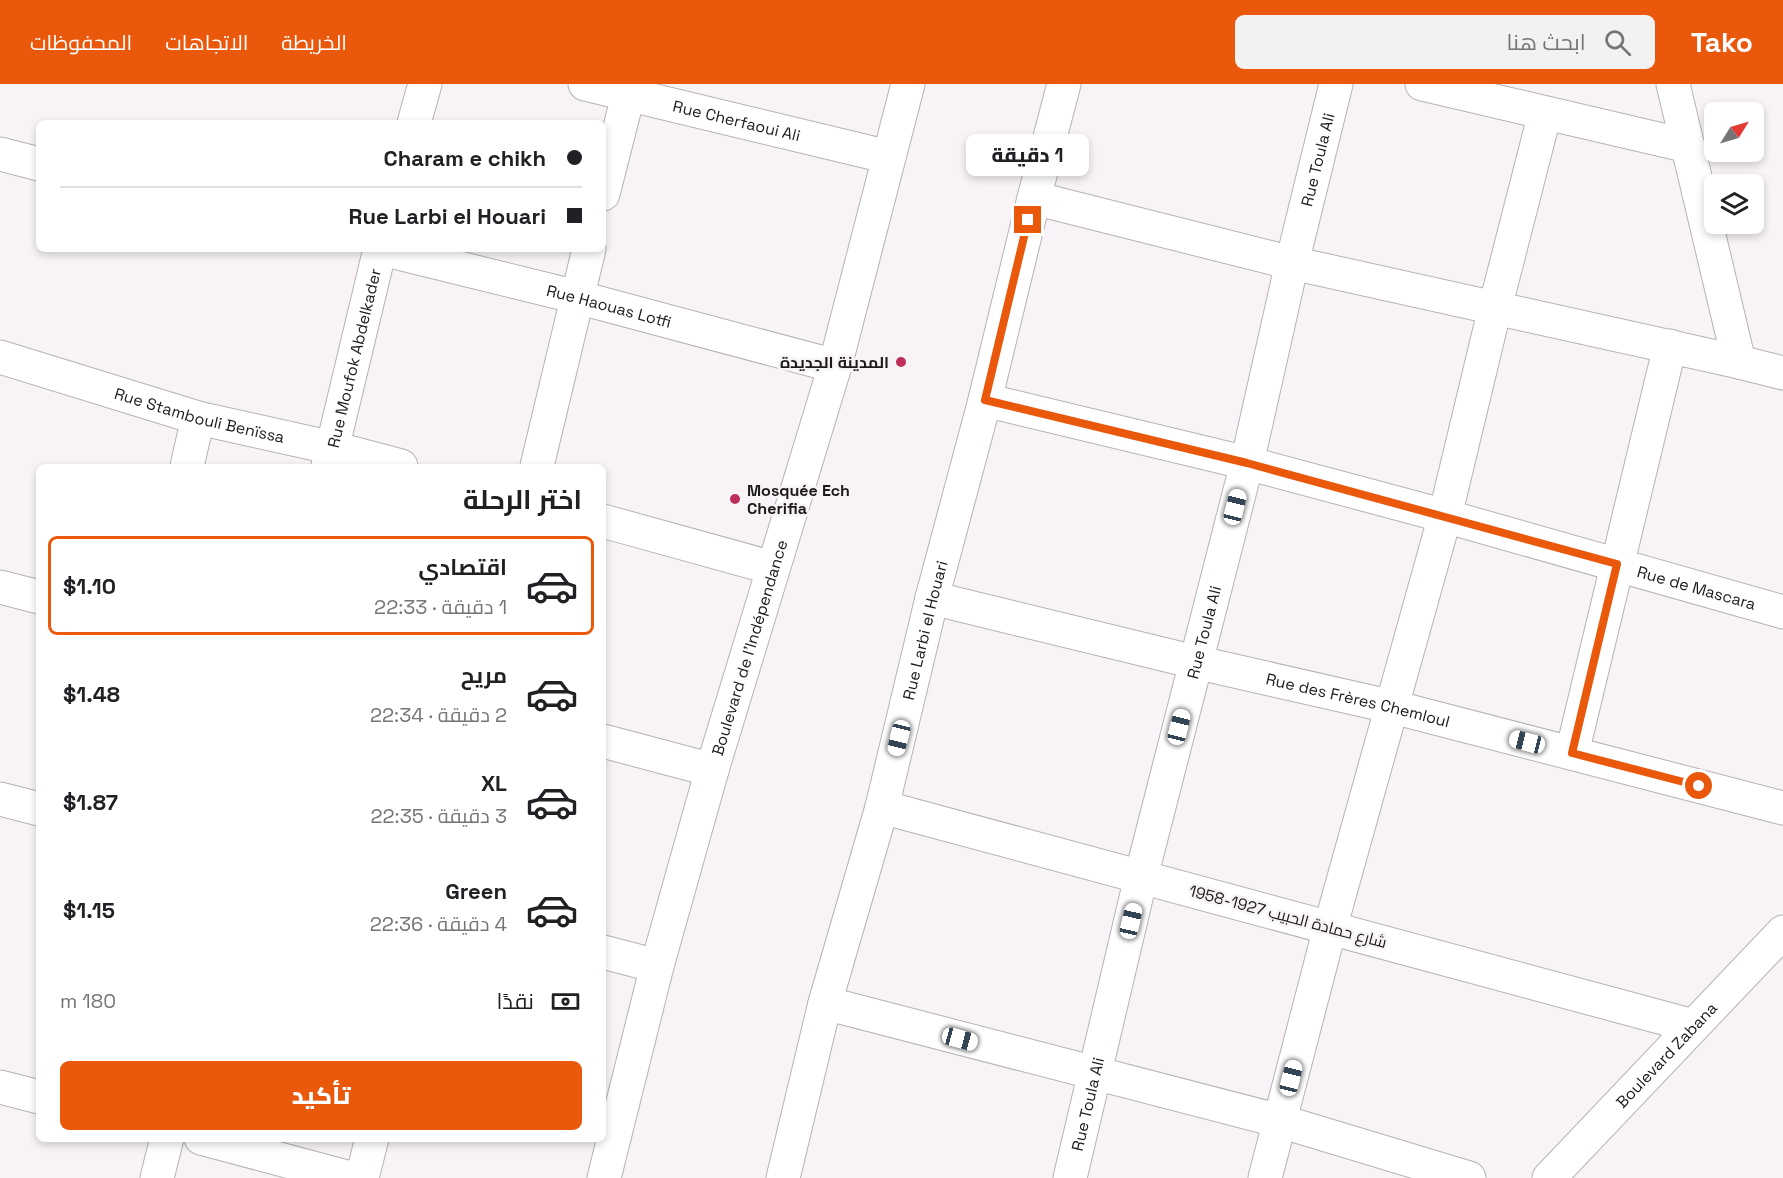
<!DOCTYPE html>
<html lang="ar">
<head>
<meta charset="utf-8">
<style>
	body { margin:0; font-family:"Space Grotesk",Cairo,sans-serif; background:#f2f2f2; color:#202124; direction:rtl; height:100vh; display:flex; flex-direction:column; font-size:22px; white-space:nowrap }
	* { box-sizing:border-box; margin:0 }
	p { font-size:20px; color:#757577 }
	.icon { flex:none; width:33px; height:33px; fill:none; stroke:currentColor; stroke-width:2; stroke-linecap:round; stroke-linejoin:round }
	.map { position:relative; flex:1; overflow:hidden; direction:ltr }
	.details { position:absolute; left:36px; top:380px; width:570px; height:678px; display:flex; flex-direction:column; background:#fff; border-radius:9px; box-shadow:0 3px 9px #0003; direction:rtl }
	.details>* { flex:none }
	.guide { position:absolute; left:36px; top:36px; width:570px; height:132px; border-radius:9px; box-shadow:0 3px 9px #0003; direction:rtl; display:grid; align-content:center; height:132px; padding:0 24px; background:#fff }
	.needle { width:39px; rotate:53deg }
	.tools { position:absolute; left:1704px; top:18px; display:grid; gap:12px }
	.tools a { display:grid; place-items:center; width:60px; height:60px; border-radius:9px; background:#fff; box-shadow:0 3px 9px #0003; font-size:30px }
	.end { position:absolute; width:27px; height:27px; margin:-14px; border:8px solid #ea580c; background:#fff; box-shadow:0 0 0 3px #fff }
	.from { border-radius:50% }
	.bubble { position:absolute; height:42px; border-radius:9px; background:#fff; box-shadow:0 3px 9px #0003; font-size:20px; font-weight:800; line-height:42px; text-align:center; direction:rtl }
	.car { position:absolute; width:18px; height:36px; margin:-18px -9px; border-radius:8px; box-shadow:0 0 4px 2px #0007; background:linear-gradient(#fff 24%,#345 0 40%,#fff 0 76%,#345 0 86%,#fff 0) }
	.guide b { display:flex; align-items:center; gap:21px; height:57px; font-size:22px }
	.guide b+b { border-top:2px solid #e0e0e0 }
	.guide i { width:15px; height:15px; background:#202124 }
	ul { padding:0; list-style:none }
	li { display:flex; align-items:center; gap:18px; height:99px; margin:0 12px 9px; padding:0 12px; border:3px solid transparent; border-radius:9px }
	li div { flex:1 }
	li b { display:block; font-size:22px }
	li em { font-style:normal; font-weight:800 }
	li.current { border-color:#ea580c }
	li>.icon { width:54px; height:54px; stroke-width:1.5 }
	h2 { padding:0 24px; font-size:27px; line-height:72px }
	.pay { display:flex; align-items:center; gap:15px; height:66px; padding:0 24px; font-size:22px }
	.pay p { margin-inline-start:auto }
	.cta { display:flex; gap:12px; margin-top:auto; padding:12px 24px }
	.cta a { flex:1; height:69px; border-radius:9px; background:#ea580c; color:#fff; font-size:24px; font-weight:800; line-height:69px; text-align:center }
	header { display:flex; align-items:center; gap:36px; box-sizing:border-box; height:84px; padding:0 30px; background:#ea580c; color:#fff }
	header strong { font-size:28px }
	nav { display:flex; gap:33px; margin-inline-start:auto; font-size:21px }
	.search { width:420px; height:54px; background:#f2f2f2; display:flex; align-items:center; gap:15px; box-sizing:border-box; padding:0 21px; border-radius:9px; color:#757577; font-size:22px }
	.map>svg:first-child { display:block }
	.lines { fill:none; stroke-linecap:round; stroke-linejoin:round }
	.street-casing { stroke:#b6b2b6; stroke-width:35 }
	.secondary-casing { stroke:#b6b2b6; stroke-width:35 }
	.street { stroke:#fff; stroke-width:33 }
	.secondary { stroke:#fff; stroke-width:33 }
	.route { stroke:#ea580c; stroke-width:8 }
	.poi-dot { fill:#bd2e5a; stroke:#f7f3f7; stroke-width:2 }
	.labels { text-anchor:middle; stroke-width:5; stroke-linejoin:round; paint-order:stroke }
	.street-label { font-size:16px; fill:#1c1a1c; stroke:#f7f3f7 }
	.poi-label { font-size:16px; font-weight:bold; fill:#1c1a1c; stroke:#f7f3f7; text-anchor:end }
</style>
</head>
<body>
<header>
<strong>Tako</strong>
<div class="search"><svg class="icon" aria-label="search" viewBox="0 0 24 24"><circle cx="10" cy="10" r="6"/><path d="M15 15l6 6"/></svg>ابحث هنا</div>
<nav><a>الخريطة</a><a>الاتجاهات</a><a>المحفوظات</a></nav>
</header>
<div class="map">
<svg width="1783" height="1094" viewBox="0 0 1783 1094">
	<rect width="100%" height="100%" fill="#f7f3f7"/>
	<g class="lines">
		<defs>
			<g id="street">
				<path id="s1" d="M 585,0 L 889,73"/>
				<path d="M 1422,0 L 1688,62"/>
				<path d="M 1673,0 L 1739,278"/>
				<path d="M 414,39 L 425,0"/>
				<path d="M 0,70 L 39,80"/>
				<path d="M 603,110 L 631,0"/>
				<path d="M 1034,114 L 1292,179 L 1739,278 L 1783,289"/>
				<path id="s2" d="M 382,165 L 577,213 L 835,282"/>
				<path id="s3" d="M 0,273 L 198,334 L 333,364 L 401,382"/>
				<path id="s4" d="M 985,316 L 1247,379 L 1445,432 L 1783,528"/>
				<path d="M 187,382 L 198,334"/>
				<path id="s5" d="M 328,382 L 380,165"/>
				<path d="M 537,382 L 589,165"/>
				<path d="M 603,437 L 773,484"/>
				<path d="M 0,503 L 39,513"/>
				<path id="s6" d="M 932,514 L 1195,578 L 1393,623 L 1783,724"/>
				<path d="M 603,657 L 712,686"/>
				<path d="M 1572,669 L 1670,262"/>
				<path d="M 0,715 L 39,725"/>
				<path d="M 882,723 L 1693,942"/>
				<path d="M 603,868 L 657,882"/>
				<path d="M 825,919 L 1280,1037 L 1469,1094"/>
				<path d="M 0,1003 L 39,1013"/>
				<path d="M 201,1054 L 350,1094"/>
				<path d="M 157,1094 L 167,1054"/>
				<path d="M 362,1094 L 372,1054"/>
				<path id="s7" d="M 783,1094 L 825,919 L 882,723 L 932,514 L 985,316 L 1034,114 L 1064,0"/>
				<path id="s8" d="M 1070,1094 L 1141,793 L 1247,379 L 1292,179 L 1336,0"/>
				<path d="M 1265,1094 L 1330,844 L 1445,432 L 1495,224 L 1545,29"/>
			</g>
			<g id="secondary">
				<path id="s9" d="M 604,1094 L 657,882 L 712,686 L 835,282 L 908,0"/>
				<path id="s10" d="M 1549,1094 L 1783,848"/>
			</g>
		</defs>
		<!-- street casing -->
		<use href="#street" class="street-casing"/>
		<!-- secondary casing -->
		<use href="#secondary" class="secondary-casing"/>
		<!-- street -->
		<use href="#street" class="street"/>
		<!-- secondary -->
		<use href="#secondary" class="secondary"/>
	</g>
	<g class="lines">
		<!-- route -->
		<path class="route" d="M 1028,136 L 985,316 L 1247,379 L 1617,480 L 1572,669 L 1699,702"/>
	</g>
	<!-- markers -->
	<g class="poi-dot">
		<circle cx="901" cy="278" r="6"/>
		<circle cx="735" cy="415" r="6"/>
	</g>
	<g class="labels">
		<!-- street labels -->
		<g class="street-label">
			<text dy="6" stroke="none"><textPath href="#s1" startOffset="156">Rue Cherfaoui Ali</textPath></text>
			<text dy="6" stroke="none"><textPath href="#s8" startOffset="1048">Rue Toula Ali</textPath></text>
			<text dy="6" stroke="none"><textPath href="#s2" startOffset="234">Rue Haouas Lotfi</textPath></text>
			<text dy="6" stroke="none"><textPath href="#s5" startOffset="111">Rue Moufok Abdelkader</textPath></text>
			<text dy="6" stroke="none"><textPath href="#s3" startOffset="208">Rue Stambouli Benïssa</textPath></text>
			<text dy="6" stroke="none"><textPath href="#s4" startOffset="736">Rue de Mascara</textPath></text>
			<text dy="6" stroke="none"><textPath href="#s7" startOffset="566">Rue Larbi el Houari</textPath></text>
			<text dy="6" stroke="none"><textPath href="#s8" startOffset="562">Rue Toula Ali</textPath></text>
			<text dy="6" stroke="none"><textPath href="#s9" startOffset="550">Boulevard de l'Indépendance</textPath></text>
			<text dy="6" stroke="none"><textPath href="#s6" startOffset="438">Rue des Frères Chemloul</textPath></text>
			<text transform="translate(1288 832) rotate(15)" y="6">شارع حمادة الحبيب 1927-1958</text>
			<text dy="6" stroke="none"><textPath href="#s10" startOffset="170">Boulevard Zabana</textPath></text>
			<text dy="6" stroke="none"><textPath href="#s8" startOffset="76">Rue Toula Ali</textPath></text>
		</g>
		<!-- poi labels -->
		<g class="poi-label">
			<text x="889" y="284">المدينة الجديدة</text>
			<text x="747" y="412" text-anchor="start">Mosquée Ech<tspan x="747" dy="18">Cherifia</tspan></text>
		</g>
	</g>
</svg>
<div class="tools">
<a><svg class="needle" viewBox="-14 -14 28 28"><path d="M0-13l5 13h-10z" fill="#e53935"/><path d="M0 13l5-13h-10z" fill="#757577"/></svg></a>
<a><svg class="icon" aria-label="layers" viewBox="0 0 24 24"><path d="M12 4l9 5-9 5-9-5zM3 14l9 5 9-5"/></svg></a>
</div>
<i class="end from" style="left:1699px;top:702px"></i>
<i class="end" style="left:1028px;top:136px"></i>
<div class="bubble" style="left:966px;top:50px;width:123px">1 دقيقة</div>
<i class="car" style="left:1235px;top:423px;rotate:14deg"></i>
<i class="car" style="left:1179px;top:643px;rotate:14deg"></i>
<i class="car" style="left:899px;top:654px;rotate:194deg"></i>
<i class="car" style="left:1527px;top:658px;rotate:284deg"></i>
<i class="car" style="left:1131px;top:837px;rotate:13deg"></i>
<i class="car" style="left:960px;top:955px;rotate:105deg"></i>
<i class="car" style="left:1291px;top:994px;rotate:14deg"></i>
<div class="guide">
<b><i class="from"></i>Charam e chikh</b>
<b><i></i>Rue Larbi el Houari</b>
</div>
<section class="details">
<h2>اختر الرحلة</h2>
<ul>
<li class="current"><svg class="icon" aria-label="car" viewBox="0 0 24 24"><path d="M5 17H2v-5l4-1 3-4h7l3 4 3 1v5h-3M9 17h6M6 11h13"/><circle cx="7" cy="17" r="2"/><circle cx="17" cy="17" r="2"/></svg><div><b>اقتصادي</b><p>1 دقيقة · 22:33</p></div><em>$1.10</em></li>
<li><svg class="icon" aria-label="car" viewBox="0 0 24 24"><path d="M5 17H2v-5l4-1 3-4h7l3 4 3 1v5h-3M9 17h6M6 11h13"/><circle cx="7" cy="17" r="2"/><circle cx="17" cy="17" r="2"/></svg><div><b>مريح</b><p>2 دقيقة · 22:34</p></div><em>$1.48</em></li>
<li><svg class="icon" aria-label="car" viewBox="0 0 24 24"><path d="M5 17H2v-5l4-1 3-4h7l3 4 3 1v5h-3M9 17h6M6 11h13"/><circle cx="7" cy="17" r="2"/><circle cx="17" cy="17" r="2"/></svg><div><b>XL</b><p>3 دقيقة · 22:35</p></div><em>$1.87</em></li>
<li><svg class="icon" aria-label="car" viewBox="0 0 24 24"><path d="M5 17H2v-5l4-1 3-4h7l3 4 3 1v5h-3M9 17h6M6 11h13"/><circle cx="7" cy="17" r="2"/><circle cx="17" cy="17" r="2"/></svg><div><b>Green</b><p>4 دقيقة · 22:36</p></div><em>$1.15</em></li>
</ul>
<div class="pay"><svg class="icon" aria-label="cash" viewBox="0 0 24 24"><path d="M3 7h18v10H3z"/><circle cx="12" cy="12" r="2"/></svg>نقدًا<p>180 m</p></div>
<div class="cta"><a>تأكيد</a></div>
</section>
</div>
</body>
</html>
